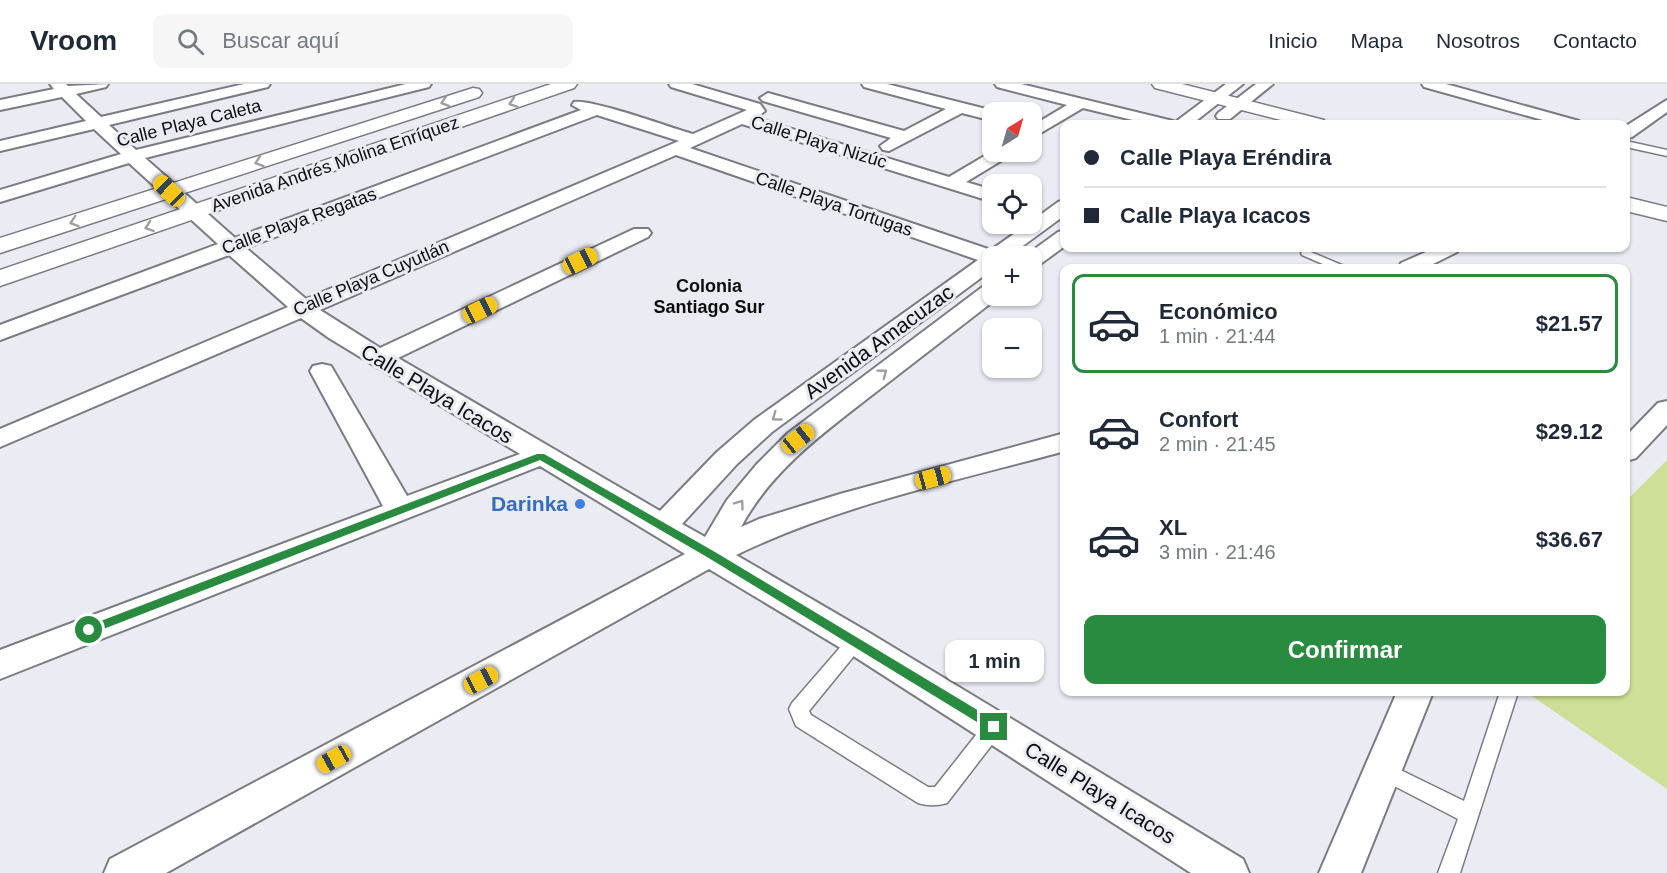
<!DOCTYPE html>
<html lang="es">
<head>
<meta charset="utf-8">
<style>
	body { margin:0; font-family:Arial,sans-serif; background:#f6f6f7; color:#1f2937; height:100vh; display:flex; flex-direction:column; font-size:22px; white-space:nowrap }
	* { box-sizing:border-box; margin:0 }
	p { font-size:20px; color:#747a83 }
	.icon { flex:none; width:33px; height:33px; fill:none; stroke:currentColor; stroke-width:2; stroke-linecap:round; stroke-linejoin:round }
	.map { position:relative; flex:1; overflow:hidden }
	.drawer { position:absolute; left:1060px; top:180px; width:570px; height:432px; display:flex; flex-direction:column; background:#fff; border-radius:12px; box-shadow:0 2px 4px #0004 }
	.drawer>* { flex:none }
	.top-card { position:absolute; left:1060px; top:36px; width:570px; height:132px; border-radius:12px; box-shadow:0 2px 4px #0004; display:grid; align-content:center; height:132px; padding:0 24px; background:#fff }
	.needle { width:39px; rotate:37deg }
	.controls { position:absolute; left:982px; top:18px; display:grid; gap:12px }
	.controls a { display:grid; place-items:center; width:60px; height:60px; border-radius:12px; background:#fff; box-shadow:0 2px 4px #0004; font-size:30px }
	.end { position:absolute; width:27px; height:27px; margin:-14px; border:8px solid #288b3f; background:#fff; box-shadow:0 0 0 3px #fff }
	.from { border-radius:50% }
	.bubble { position:absolute; height:42px; border-radius:12px; background:#fff; box-shadow:0 2px 4px #0004; font-size:20px; font-weight:700; line-height:42px; text-align:center }
	.car { position:absolute; width:18px; height:36px; margin:-18px -9px; border-radius:8px; box-shadow:0 0 4px 2px #0007; background:linear-gradient(#f5c518 24%,#345 0 40%,#f5c518 0 76%,#345 0 86%,#f5c518 0) }
	.top-card b { display:flex; align-items:center; gap:21px; height:57px; font-size:22px }
	.top-card b+b { border-top:2px solid #e0e1e3 }
	.top-card i { width:15px; height:15px; background:#1f2937 }
	ul { padding:10px 0 0; list-style:none }
	li { display:flex; align-items:center; gap:18px; height:99px; margin:0 12px 9px; padding:0 12px; border:3px solid transparent; border-radius:12px }
	li div { flex:1 }
	li b { display:block; font-size:22px }
	li em { font-style:normal; font-weight:700 }
	li.on { border-color:#288b3f }
	li>.icon { width:54px; height:54px; stroke-width:1.5 }
	.cta { display:flex; gap:12px; margin-top:auto; padding:12px 24px }
	.cta a { flex:1; height:69px; border-radius:12px; background:#288b3f; color:#fff; font-size:24px; font-weight:700; line-height:69px; text-align:center }
	header { display:flex; align-items:center; gap:36px; box-sizing:border-box; height:84px; padding:0 30px; background:#fff; border-bottom:2px solid #e0e1e3 }
	header strong { font-size:28px }
	nav { display:flex; gap:33px; margin-inline-start:auto; font-size:21px }
	.search { width:420px; height:54px; background:#f6f6f7; display:flex; align-items:center; gap:15px; box-sizing:border-box; padding:0 21px; border-radius:12px; color:#747a83; font-size:22px }
	.map>svg:first-child { display:block }
	.green { fill:#cee097 }
	.lines { fill:none; stroke-linecap:round; stroke-linejoin:round }
	.service-casing { stroke:#7b7c83; stroke-width:3 }
	.minor-casing { stroke:#7b7c83; stroke-width:4 }
	.tertiary-casing { stroke:#7b7c83; stroke-width:3 }
	.primary-casing { stroke:#7b7c83; stroke-width:3 }
	.service { fill:#fff; fill-rule:evenodd }
	.minor { fill:#fff; fill-rule:evenodd }
	.tertiary { fill:#fff; fill-rule:evenodd }
	.primary { fill:#fff; fill-rule:evenodd }
	.oneway { stroke:#9e9e9f }
	.route { fill:#288b3f }
	.shop-dot { fill:#3f7fe0; stroke:#eaebf3; stroke-width:2 }
	.labels { text-anchor:middle; stroke-width:6; stroke-linejoin:round; paint-order:stroke }
	.far-street-label { font-size:18px; fill:#0d0d0f; stroke:#eaebf3 }
	.far-neighbourhood-label { font-size:18px; font-weight:bold; fill:#0d0d0f; stroke:#eaebf3 }
	.street-label { font-size:21px; fill:#0d0d0f; stroke:#eaebf3 }
	.shop-label { font-size:21px; font-weight:bold; fill:#366cbe; stroke:#eaebf3; text-anchor:end }
</style>
</head>
<body>
<header>
<strong>Vroom</strong>
<div class="search"><svg class="icon" aria-label="search" viewBox="0 0 24 24"><circle cx="10" cy="10" r="6"/><path d="M15 15l6 6"/></svg>Buscar aquí</div>
<nav><a>Inicio</a><a>Mapa</a><a>Nosotros</a><a>Contacto</a></nav>
</header>
<div class="map">
<svg width="1667" height="789" viewBox="0 0 1667 789">
	<rect width="100%" height="100%" fill="#eaebf3"/>
	<!-- green -->
	<path class="green" d="M 1667,376 L 1667,705 L 1526,608 L 1626,608 L 1626,417 Z"/>
	<g class="lines">
		<defs>
			<path id="service" d="M 1626,57 L 1667,66 L 1667,72 L 1626,63 Z
				M 1306,166 L 1344,182 L 1346,184 L 1332,184 L 1302,171 L 1301,169 Z
				M 856,550 L 862,552 L 865,557 L 862,562 L 809,627 L 811,631 L 928,703 L 935,703 L 987,637 L 994,635 L 1001,637 L 1004,643 L 1001,649 L 947,719 C 937,722 928,722 918,719 L 796,642 L 789,625 L 792,619 L 850,552 Z
				M 1500,608 L 1518,608 L 1460,789 L 1438,789 L 1458,735 L 1375,692 L 1372,686 L 1375,680 L 1382,677 L 1464,717 Z"/>
			<path id="minor" d="M 50,0 L 66,0 L 68,2 L 108,0 L 106,3 L 76,10 L 101,33 L 244,0 L 270,0 L 268,3 L 109,41 L 136,66 L 406,0 L 431,0 L 429,3 L 145,74 L 235,154 L 581,26 L 572,21 L 574,18 C 589,14 672,44 693,50 L 747,26 L 671,3 L 669,0 L 692,0 L 760,20 L 765,27 L 756,34 L 949,93 L 993,67 L 1011,68 L 1009,72 L 966,98 L 993,106 L 993,118 L 742,40 L 690,64 L 991,166 L 1028,140 L 1032,140 L 1032,137 L 1058,118 L 1065,116 L 1065,131 L 1009,172 L 993,172 L 993,185 L 772,348 L 737,380 L 682,440 L 705,453 L 727,416 L 757,380 L 788,349 L 985,201 L 993,199 L 993,212 L 1000,212 C 959,244 917,276 876,308 C 826,347 772,385 741,443 L 759,435 L 840,410 L 1065,349 L 1065,367 C 955,397 839,421 736,471 L 868,548 L 1243,775 L 1249,789 L 1191,789 L 844,566 L 709,485 L 166,789 L 104,789 L 110,775 L 685,470 L 540,382 L 0,595 L 0,566 L 383,422 L 310,287 L 313,282 L 322,280 L 331,282 L 407,412 L 520,370 L 329,254 L 301,234 L 0,363 L 0,345 L 288,223 L 229,171 L 0,256 L 0,241 L 218,160 L 129,79 L 0,118 L 0,106 L 121,70 L 94,45 L 0,67 L 0,57 L 86,37 L 62,13 L 0,26 L 0,16 L 54,5 ZM 597,31 L 679,57 L 306,215 L 246,164 ZM 676,71 L 978,176 L 754,336 L 717,368 L 660,427 L 398,274 L 648,153 L 651,149 L 648,145 L 634,145 L 380,264 L 320,226 Z
				M 862,0 L 887,0 L 998,28 L 993,28 L 993,37 L 962,29 L 889,67 L 883,66 L 880,62 L 891,54 L 763,17 L 760,14 L 768,9 L 904,47 L 946,25 L 864,3 Z
				M 995,0 L 1021,0 L 1173,37 L 1174,39 L 1226,0 L 1243,0 L 1192,40 L 1149,40 L 1083,24 L 1032,54 L 1032,42 L 1067,21 L 997,3 Z
				M 1256,0 L 1273,0 L 1230,35 L 1218,35 L 1216,32 L 1218,29 Z
				M 1422,0 L 1446,0 L 1579,37 L 1581,40 L 1557,40 L 1424,3 Z
				M 1667,16 L 1667,28 L 1632,53 L 1626,54 L 1626,42 Z
				M 1065,146 L 1065,162 L 1039,181 L 1032,183 L 1032,172 L 1025,172 L 1058,148 Z
				M 1435,164 L 1460,164 L 1457,168 L 1425,184 L 1398,184 L 1401,179 Z
				M 1667,317 L 1667,341 L 1636,374 L 1626,377 L 1626,352 L 1658,319 Z
				M 1397,608 L 1433,608 L 1361,789 L 1319,789 Z"/>
			<path id="tertiary" d="M 1152,0 L 1182,0 L 1324,36 L 1326,40 L 1297,40 L 1155,4 Z
				M 1626,113 L 1667,123 L 1667,137 L 1626,127 Z"/>
			<path id="primary" d="M 551,0 L 577,0 L 574,4 L 0,202 L 0,186 Z
				M 473,4 L 479,5 L 482,9 L 479,13 L 0,169 L 0,154 Z"/>
		</defs>
		<!-- service casing -->
		<use href="#service" class="service-casing"/>
		<!-- minor casing -->
		<use href="#minor" class="minor-casing"/>
		<!-- tertiary casing -->
		<use href="#tertiary" class="tertiary-casing"/>
		<!-- primary casing -->
		<use href="#primary" class="primary-casing"/>
		<!-- service -->
		<use href="#service" class="service"/>
		<!-- minor -->
		<use href="#minor" class="minor"/>
		<!-- tertiary -->
		<use href="#tertiary" class="tertiary"/>
		<!-- primary -->
		<use href="#primary" class="primary"/>
	</g>
	<!-- one-way arrows -->
	<defs><path id="oneway-chevron" d="M-2-3.5L2.5 0L-2 3.5" fill="none" stroke-width="1.6" stroke-linecap="round" stroke-linejoin="round" transform="scale(1.5)"/></defs>
	<g class="oneway">
		<use href="#oneway-chevron" transform="translate(445 18) rotate(162)"/>
		<use href="#oneway-chevron" transform="translate(513 19) rotate(161)"/>
		<use href="#oneway-chevron" transform="translate(259 78) rotate(162)"/>
		<use href="#oneway-chevron" transform="translate(74 138) rotate(162)"/>
		<use href="#oneway-chevron" transform="translate(149 143) rotate(161)"/>
		<use href="#oneway-chevron" transform="translate(883 289) rotate(-37)"/>
		<use href="#oneway-chevron" transform="translate(776 333) rotate(144)"/>
		<use href="#oneway-chevron" transform="translate(740 420) rotate(-54)"/>
	</g>
	<!-- route -->
	<path class="route" d="M 537,370 L 544,370 L 715,468 L 999,639 L 1001,643 L 999,646 L 990,646 L 707,473 L 540,376 L 93,549 L 89,551 L 83,546 L 85,543 Z"/>
	<!-- markers -->
	<circle class="shop-dot" cx="580" cy="420" r="6"/>
	<g class="labels">
		<!-- far-street labels -->
		<g class="far-street-label">
			<text transform="translate(189 39) rotate(-14)" y="6">Calle Playa Caleta</text>
			<text transform="translate(819 58) rotate(17)" y="6">Calle Playa Nizúc</text>
			<text transform="translate(335 80) rotate(-19)" y="6">Avenida Andrés Molina Enríquez</text>
			<text transform="translate(834 120) rotate(19)" y="6">Calle Playa Tortugas</text>
			<text transform="translate(299 137) rotate(-20)" y="6">Calle Playa Regatas</text>
			<text transform="translate(371 194) rotate(-23)" y="6">Calle Playa Cuyutlán</text>
		</g>
		<!-- far-neighbourhood labels -->
		<g class="far-neighbourhood-label">
			<text x="709" y="208">Colonia<tspan x="709" dy="21">Santiago Sur</tspan></text>
		</g>
		<!-- street labels -->
		<g class="street-label">
			<text transform="translate(879 258) rotate(-36)" y="7">Avenida Amacuzac</text>
			<text transform="translate(437 310) rotate(31)" y="7">Calle Playa Icacos</text>
			<text transform="translate(1100 709) rotate(32)" y="7">Calle Playa Icacos</text>
		</g>
		<!-- shop labels -->
		<g class="shop-label">
			<text x="568" y="427">Darinka</text>
		</g>
	</g>
</svg>
<div class="controls">
<a><svg class="needle" viewBox="-14 -14 28 28"><path d="M0-13l5 13h-10z" fill="#e53935"/><path d="M0 13l5-13h-10z" fill="#747a83"/></svg></a>
<a><svg class="icon" aria-label="locate" viewBox="0 0 24 24"><circle cx="12" cy="12" r="6"/><path d="M12 2v4M12 18v4M2 12h4M18 12h4"/></svg></a>
<a>+</a>
<a>−</a>
</div>
<i class="end from" style="left:89px;top:546px"></i>
<i class="end" style="left:994px;top:643px"></i>
<div class="bubble" style="left:945px;top:556px;width:99px">1 min</div>
<i class="car" style="left:169px;top:107px;rotate:314deg"></i>
<i class="car" style="left:580px;top:177px;rotate:64deg"></i>
<i class="car" style="left:480px;top:226px;rotate:64deg"></i>
<i class="car" style="left:798px;top:355px;rotate:51deg"></i>
<i class="car" style="left:933px;top:394px;rotate:75deg"></i>
<i class="car" style="left:481px;top:596px;rotate:62deg"></i>
<i class="car" style="left:334px;top:675px;rotate:241deg"></i>
<div class="top-card">
<b><i class="from"></i>Calle Playa Eréndira</b>
<b><i></i>Calle Playa Icacos</b>
</div>
<section class="drawer">
<ul>
<li class="on"><svg class="icon" aria-label="car" viewBox="0 0 24 24"><path d="M5 17H2v-5l4-1 3-4h7l3 4 3 1v5h-3M9 17h6M6 11h13"/><circle cx="7" cy="17" r="2"/><circle cx="17" cy="17" r="2"/></svg><div><b>Económico</b><p>1 min · 21:44</p></div><em>$21.57</em></li>
<li><svg class="icon" aria-label="car" viewBox="0 0 24 24"><path d="M5 17H2v-5l4-1 3-4h7l3 4 3 1v5h-3M9 17h6M6 11h13"/><circle cx="7" cy="17" r="2"/><circle cx="17" cy="17" r="2"/></svg><div><b>Confort</b><p>2 min · 21:45</p></div><em>$29.12</em></li>
<li><svg class="icon" aria-label="car" viewBox="0 0 24 24"><path d="M5 17H2v-5l4-1 3-4h7l3 4 3 1v5h-3M9 17h6M6 11h13"/><circle cx="7" cy="17" r="2"/><circle cx="17" cy="17" r="2"/></svg><div><b>XL</b><p>3 min · 21:46</p></div><em>$36.67</em></li>
</ul>
<div class="cta"><a>Confirmar</a></div>
</section>
</div>
</body>
</html>
